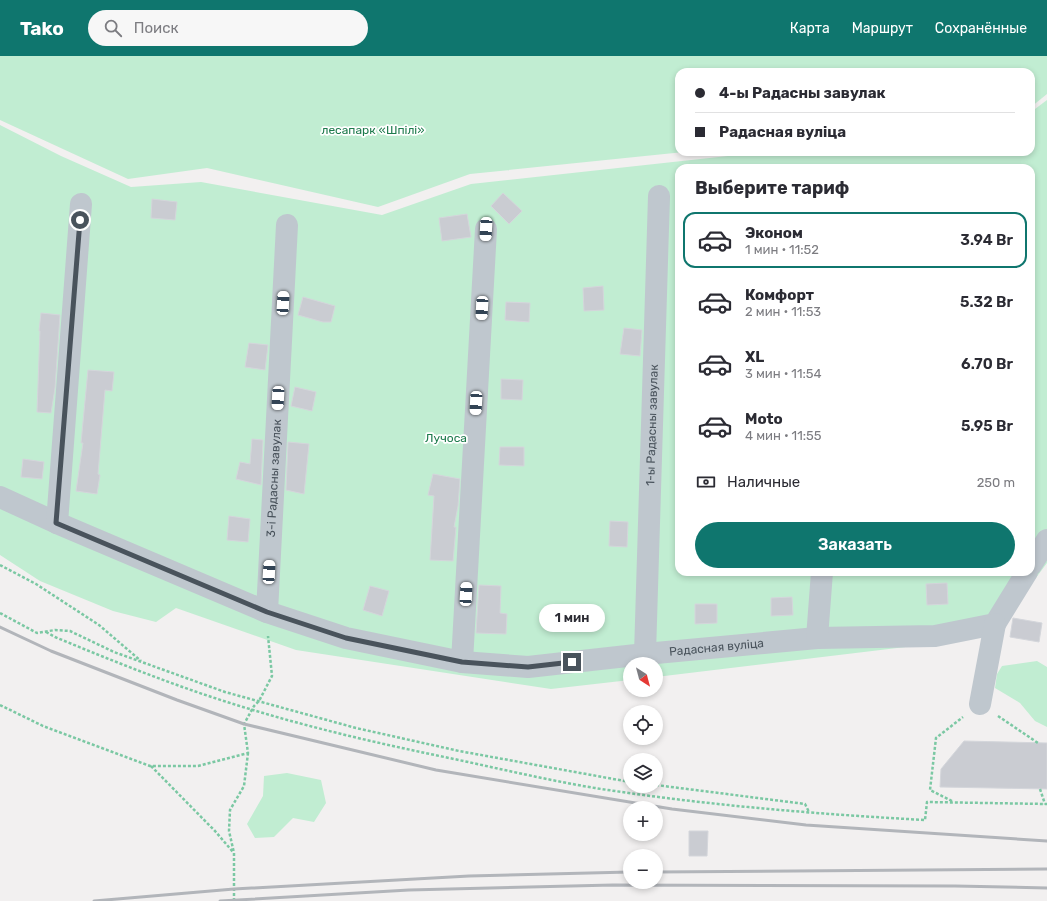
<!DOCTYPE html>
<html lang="ru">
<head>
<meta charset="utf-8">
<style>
	body { margin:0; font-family:Rubik,sans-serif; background:#f7f7f7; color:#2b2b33; height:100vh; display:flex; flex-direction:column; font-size:15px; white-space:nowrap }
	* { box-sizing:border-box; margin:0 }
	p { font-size:13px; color:#7c7c81 }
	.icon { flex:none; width:22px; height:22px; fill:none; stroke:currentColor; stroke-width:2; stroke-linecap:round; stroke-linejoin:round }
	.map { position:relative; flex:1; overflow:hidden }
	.details { position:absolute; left:675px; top:108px; width:360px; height:412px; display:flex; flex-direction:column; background:#fff; border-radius:12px; box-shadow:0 2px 6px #0003 }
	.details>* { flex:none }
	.banner { position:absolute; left:675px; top:12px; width:360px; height:88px; border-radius:12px; box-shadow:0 2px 6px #0003; display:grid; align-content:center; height:88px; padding:0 20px; background:#fff }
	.needle { width:26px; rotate:144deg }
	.controls { position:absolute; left:623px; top:601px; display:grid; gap:8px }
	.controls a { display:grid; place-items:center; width:40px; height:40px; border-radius:50%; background:#fff; box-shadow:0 2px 6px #0003; font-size:20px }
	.end { position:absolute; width:18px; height:18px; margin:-9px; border:5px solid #49535c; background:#fff; box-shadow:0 0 0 2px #fff }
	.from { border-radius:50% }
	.bubble { position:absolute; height:28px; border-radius:14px; background:#fff; box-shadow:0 2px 6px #0003; font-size:13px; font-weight:600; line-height:28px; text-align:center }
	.car { position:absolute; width:12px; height:24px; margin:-12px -6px; border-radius:5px; box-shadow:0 0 3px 1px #0007; background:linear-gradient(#fff 24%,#345 0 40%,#fff 0 76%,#345 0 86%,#fff 0) }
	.banner b { display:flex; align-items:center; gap:14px; height:38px; font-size:15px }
	.banner b+b { border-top:1px solid #e1e1e2 }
	.banner i { width:10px; height:10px; background:#2b2b33 }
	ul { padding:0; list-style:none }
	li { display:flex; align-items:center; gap:12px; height:56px; margin:0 8px 6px; padding:0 12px; border:2px solid transparent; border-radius:12px }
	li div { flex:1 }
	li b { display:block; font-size:15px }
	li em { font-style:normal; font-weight:600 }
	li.current { border-color:#0f766e }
	li>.icon { width:36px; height:36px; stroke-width:1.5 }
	h2 { padding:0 20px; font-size:18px; line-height:48px }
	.pay { display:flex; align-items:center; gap:10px; height:44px; padding:0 20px; font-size:15px }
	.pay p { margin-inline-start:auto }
	.button { display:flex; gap:8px; margin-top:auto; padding:8px 20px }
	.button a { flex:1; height:46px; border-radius:24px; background:#0f766e; color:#fff; font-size:16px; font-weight:600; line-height:46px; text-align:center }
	header { display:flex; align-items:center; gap:24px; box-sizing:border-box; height:56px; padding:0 20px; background:#0f766e; color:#fff }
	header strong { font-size:19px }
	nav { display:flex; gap:22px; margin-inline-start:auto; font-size:14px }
	.search { width:280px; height:36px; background:#f7f7f7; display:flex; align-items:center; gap:10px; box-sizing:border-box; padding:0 14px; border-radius:22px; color:#7c7c81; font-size:15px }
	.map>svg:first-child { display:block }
	.green { fill:#c1edd2; fill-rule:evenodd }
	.building { fill:#caccd2; stroke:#d4d6db }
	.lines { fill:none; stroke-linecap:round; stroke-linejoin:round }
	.path { stroke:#7bc8a3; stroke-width:2.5; stroke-dasharray:3 2; stroke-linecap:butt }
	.minor { stroke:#bfc7ce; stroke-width:22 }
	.rail { stroke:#b2b5ba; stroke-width:3 }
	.route { stroke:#49535c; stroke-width:5 }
	.labels { text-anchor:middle; stroke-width:3.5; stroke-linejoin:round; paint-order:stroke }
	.park-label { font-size:12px; fill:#1d7a4c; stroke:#fff }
	.street-label { font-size:12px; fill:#49535c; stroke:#fff }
</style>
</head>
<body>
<header>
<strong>Tako</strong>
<div class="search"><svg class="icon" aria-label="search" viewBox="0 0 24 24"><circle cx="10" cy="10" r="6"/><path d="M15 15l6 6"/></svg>Поиск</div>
<nav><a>Карта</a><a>Маршрут</a><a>Сохранённые</a></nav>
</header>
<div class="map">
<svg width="1047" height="845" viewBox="0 0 1047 845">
	<rect width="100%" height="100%" fill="#f2f0f0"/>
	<!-- green -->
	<path class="green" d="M 0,0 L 1047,0 L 1047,38 L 1031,51 L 1031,16 L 679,16 L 679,96 L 684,96 L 470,118 L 378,151 L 207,112 L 128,123 L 0,64 Z
		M 1047,44 L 1047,507 L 997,574 L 972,583 L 656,621 L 656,608 L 630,608 L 630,624 L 551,633 L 296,594 L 176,552 L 156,566 L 113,555 L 40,525 L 0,499 L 0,69 L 61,100 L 131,131 L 201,126 L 382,159 L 471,128 L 737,99 L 767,96 L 1031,96 L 1031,56 ZM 679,112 L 1031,112 L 1031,516 L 679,516 Z
		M 1037,605 L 1047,611 L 1047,671 L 1035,665 L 1020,647 L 995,632 L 997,618 L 1002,610 Z
		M 287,717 L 321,724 L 326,747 L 314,766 L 293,762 L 274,781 L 255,782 L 247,768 L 263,740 L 264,720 Z"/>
	<!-- building -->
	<path class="building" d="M 503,137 L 522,155 L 509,168 L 491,150 Z
		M 152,143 L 177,146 L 175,164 L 151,162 Z
		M 467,158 L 471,181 L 442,185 L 439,162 Z
		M 603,230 L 604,254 L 584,255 L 583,232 Z
		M 303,241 L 335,250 L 331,266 L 323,266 L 298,259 Z
		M 506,246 L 530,247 L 529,266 L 505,264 Z
		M 41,257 L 60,259 L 55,332 L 51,357 L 37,356 L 40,275 L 39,275 Z
		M 624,272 L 642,274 L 640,300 L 620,298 Z
		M 249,287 L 268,289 L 265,314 L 245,311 Z
		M 88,314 L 114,316 L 112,335 L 105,334 L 98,418 L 100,419 L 97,438 L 76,435 L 83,387 L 81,387 Z
		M 501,323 L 523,324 L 522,344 L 501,343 Z
		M 295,331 L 316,336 L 312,355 L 291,350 Z
		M 252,383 L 263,384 L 261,429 L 236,423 L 240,406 L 250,408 Z
		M 288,386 L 309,388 L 304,438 L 286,434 Z
		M 500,391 L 524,391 L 524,410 L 499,409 Z
		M 23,403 L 44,406 L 42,423 L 21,421 Z
		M 433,418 L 460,423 L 458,450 L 454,471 L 456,471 L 453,505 L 430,504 L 434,440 L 428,439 Z
		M 229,460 L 250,463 L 248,486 L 227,484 Z
		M 610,465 L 628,466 L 627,491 L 609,490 Z
		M 947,527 L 948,548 L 927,549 L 926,528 Z
		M 479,529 L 501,530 L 500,557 L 507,558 L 506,578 L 476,577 Z
		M 370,530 L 389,535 L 382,560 L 363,554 Z
		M 792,541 L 793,559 L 771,560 L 771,542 Z
		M 695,548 L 717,548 L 717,567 L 695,568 Z
		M 1013,562 L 1042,567 L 1039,586 L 1010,581 Z
		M 964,685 L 1047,687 L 1047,733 L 940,731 L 941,713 Z
		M 689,775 L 708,775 L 707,800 L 689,800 Z"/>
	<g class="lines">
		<!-- path -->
		<path class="path" d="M 0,509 L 36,528 L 99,569 L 141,605
			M 0,557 L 37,577 L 55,574 L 70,575 L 114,596 L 225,636 L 356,672 L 459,695 L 630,726
			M 46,576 L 55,581 C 120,608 185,634 253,654 C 319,674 386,689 454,703 C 501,713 547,724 595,732 C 704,749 815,758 925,764 L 927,746 L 1047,748
			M 0,649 L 43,670 L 150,710 L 198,710 L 248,697 L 244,668 L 254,650 L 259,645 L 272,620 L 268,580
			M 998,660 L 1038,687
			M 151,710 L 215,775 L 233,796
			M 656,729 L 805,748 L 809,756
			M 1040,733 L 1045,748
			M 952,745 L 930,734 L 936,682 L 963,661
			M 234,845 L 234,797 L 229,775 L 230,754 L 244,730 L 248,697"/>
		<!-- minor -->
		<g class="minor">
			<path id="s1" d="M 0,441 L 57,467 L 267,556 L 346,582 L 462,606 L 528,611 L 645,598 L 817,582 L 935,580 L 995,568 L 1027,516"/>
			<path d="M 57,467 L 81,148"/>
			<path d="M 1031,509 L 1047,484"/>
			<path id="s2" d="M 267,556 L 287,169"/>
			<path d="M 817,582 L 822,516"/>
			<path id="s3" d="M 645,598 L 659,140"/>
			<path d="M 462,606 L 486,173"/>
			<path d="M 980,648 L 995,568"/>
		</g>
		<!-- rail -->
		<path class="rail" d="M 0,571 L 51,595 L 177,644 L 244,668 L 436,714 L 672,753 L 806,769 L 1047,785
			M 656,816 L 1047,813
			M 94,845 L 234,833 L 469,820 L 630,816
			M 220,845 L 409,834 L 613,829 L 955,830 L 1047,832"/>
	</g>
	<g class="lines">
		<!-- route -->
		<path class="route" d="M 80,164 L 56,467 L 267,556 L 346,582 L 462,606 L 528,611 L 572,606"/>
	</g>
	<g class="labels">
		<!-- park labels -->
		<g class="park-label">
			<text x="373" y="78">лесапарк «Шпілі»</text>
			<text x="446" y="386">Лучоса</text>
		</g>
		<!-- street labels -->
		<g class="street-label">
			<text dy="4" stroke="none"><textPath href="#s3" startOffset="229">1-ы Радасны завулак</textPath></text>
			<text dy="4" stroke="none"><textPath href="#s2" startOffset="134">3-і Радасны завулак</textPath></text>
			<text dy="4" stroke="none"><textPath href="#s1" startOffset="748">Радасная вуліца</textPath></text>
		</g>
	</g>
</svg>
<div class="controls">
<a><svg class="needle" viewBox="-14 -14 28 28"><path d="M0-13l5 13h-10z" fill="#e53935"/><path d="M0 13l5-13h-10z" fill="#7c7c81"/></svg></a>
<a><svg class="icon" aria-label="locate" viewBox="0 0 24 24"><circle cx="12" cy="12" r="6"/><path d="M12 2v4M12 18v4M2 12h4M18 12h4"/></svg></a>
<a><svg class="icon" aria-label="layers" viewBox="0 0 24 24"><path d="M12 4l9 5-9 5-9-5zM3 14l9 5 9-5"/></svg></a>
<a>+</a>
<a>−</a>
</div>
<i class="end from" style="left:80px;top:164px"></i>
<i class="end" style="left:572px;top:606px"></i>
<div class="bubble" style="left:539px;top:548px;width:66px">1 мин</div>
<i class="car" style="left:486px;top:173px;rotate:183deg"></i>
<i class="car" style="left:283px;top:247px;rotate:3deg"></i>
<i class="car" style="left:482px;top:252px;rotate:183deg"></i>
<i class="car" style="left:278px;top:342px;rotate:183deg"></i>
<i class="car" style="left:476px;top:347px;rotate:183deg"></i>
<i class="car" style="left:269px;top:516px;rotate:3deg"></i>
<i class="car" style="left:466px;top:538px;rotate:3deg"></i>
<div class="banner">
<b><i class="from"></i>4-ы Радасны завулак</b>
<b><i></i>Радасная вуліца</b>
</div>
<section class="details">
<h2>Выберите тариф</h2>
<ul>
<li class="current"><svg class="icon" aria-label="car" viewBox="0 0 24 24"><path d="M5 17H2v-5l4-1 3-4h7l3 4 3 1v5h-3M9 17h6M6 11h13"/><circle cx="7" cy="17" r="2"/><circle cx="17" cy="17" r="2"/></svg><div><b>Эконом</b><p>1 мин · 11:52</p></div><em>3.94 Br</em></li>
<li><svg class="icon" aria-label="car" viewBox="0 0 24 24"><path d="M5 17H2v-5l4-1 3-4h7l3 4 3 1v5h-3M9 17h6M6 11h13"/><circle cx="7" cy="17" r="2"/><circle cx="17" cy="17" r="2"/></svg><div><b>Комфорт</b><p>2 мин · 11:53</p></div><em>5.32 Br</em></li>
<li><svg class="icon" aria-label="car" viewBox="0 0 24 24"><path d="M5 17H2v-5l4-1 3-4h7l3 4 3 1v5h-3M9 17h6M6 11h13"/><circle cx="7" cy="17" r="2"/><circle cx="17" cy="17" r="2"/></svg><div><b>XL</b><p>3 мин · 11:54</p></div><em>6.70 Br</em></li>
<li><svg class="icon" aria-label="car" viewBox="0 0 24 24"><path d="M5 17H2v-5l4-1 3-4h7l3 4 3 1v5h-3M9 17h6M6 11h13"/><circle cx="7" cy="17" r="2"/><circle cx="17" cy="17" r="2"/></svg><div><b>Moto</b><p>4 мин · 11:55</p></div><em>5.95 Br</em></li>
</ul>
<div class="pay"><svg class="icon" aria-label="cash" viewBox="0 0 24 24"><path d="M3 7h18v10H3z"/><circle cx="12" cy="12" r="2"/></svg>Наличные<p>250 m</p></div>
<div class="button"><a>Заказать</a></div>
</section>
</div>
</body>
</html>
